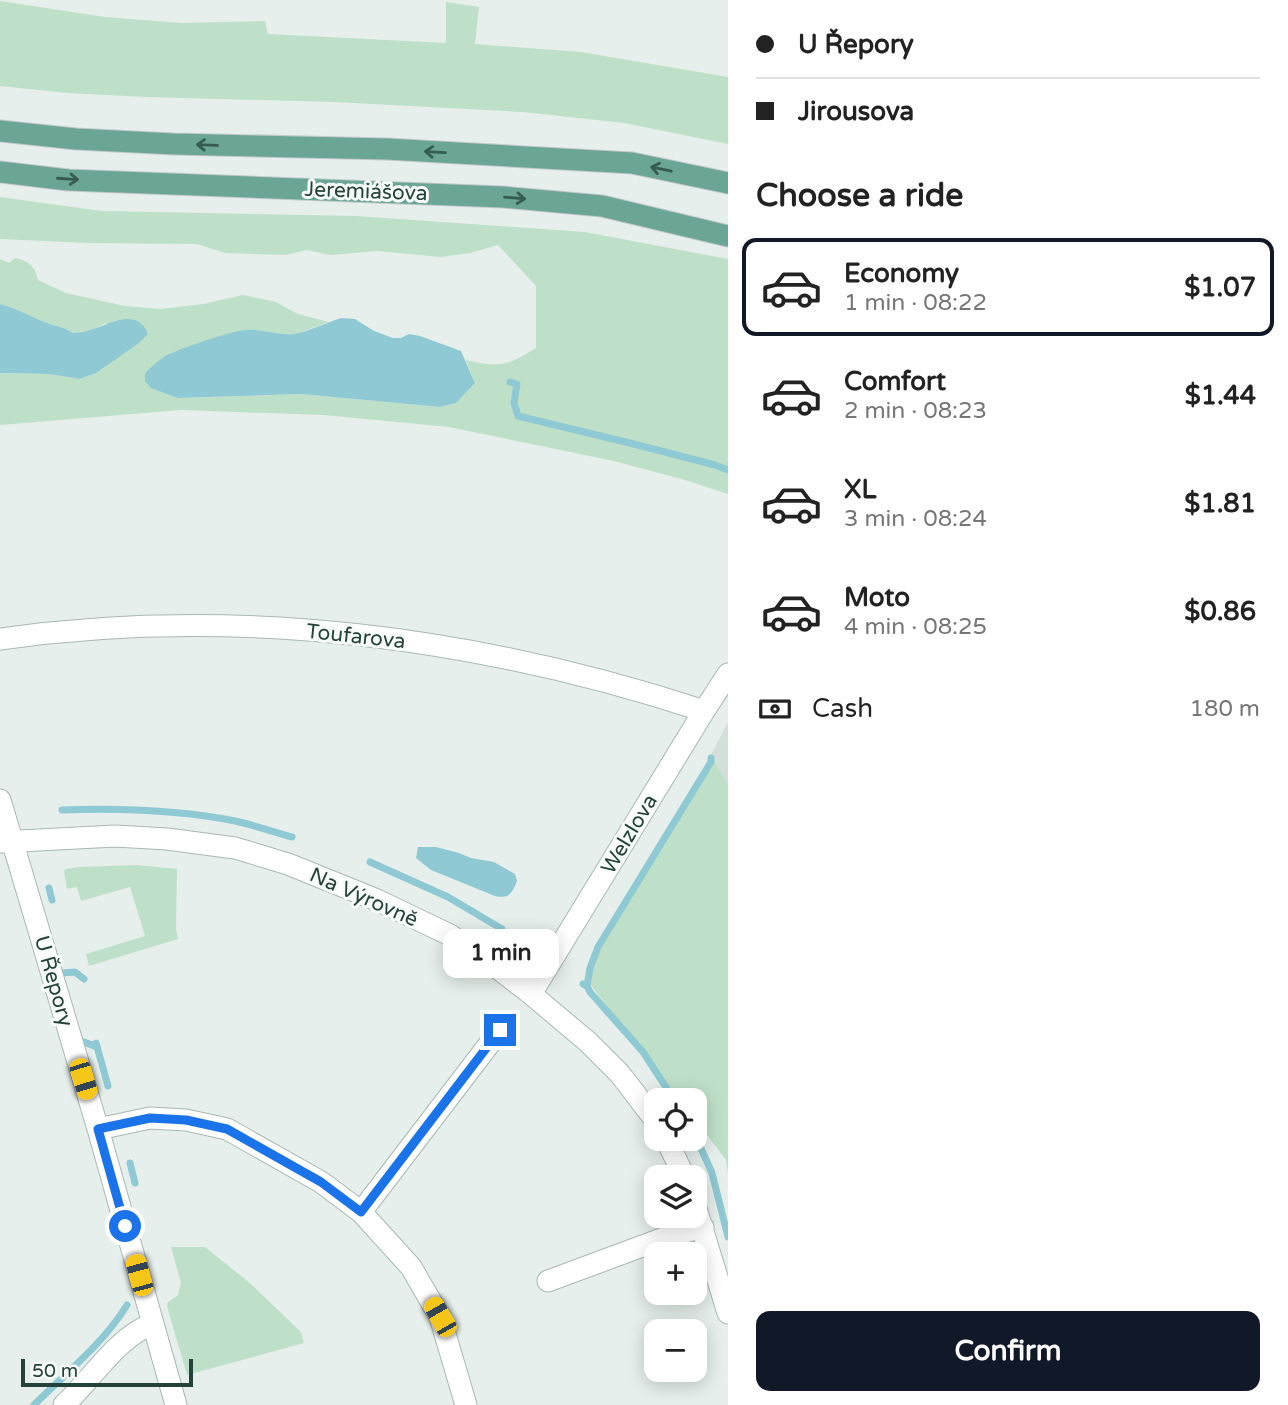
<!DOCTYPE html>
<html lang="en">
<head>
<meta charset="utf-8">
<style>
	body { margin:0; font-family:"Varela Round",sans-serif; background:#f6f6f6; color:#222; height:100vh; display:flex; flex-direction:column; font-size:26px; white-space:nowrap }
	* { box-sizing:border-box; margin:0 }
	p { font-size:23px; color:#767676 }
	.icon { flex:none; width:38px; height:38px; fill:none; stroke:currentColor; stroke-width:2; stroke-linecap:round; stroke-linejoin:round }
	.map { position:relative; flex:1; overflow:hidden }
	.side { display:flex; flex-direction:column; background:#fff; width:560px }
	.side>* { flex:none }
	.guide { display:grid; align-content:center; height:154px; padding:0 28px; background:#fff }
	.fabs { position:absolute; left:644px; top:1088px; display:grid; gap:14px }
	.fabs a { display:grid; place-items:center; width:63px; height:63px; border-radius:14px; background:#fff; box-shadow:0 4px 18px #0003; font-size:35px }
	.scale { position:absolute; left:21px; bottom:18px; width:172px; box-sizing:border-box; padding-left:7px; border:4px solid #24423a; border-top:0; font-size:19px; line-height:24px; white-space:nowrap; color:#24423a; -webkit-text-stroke:5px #f7fbf9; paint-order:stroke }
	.end { position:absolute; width:32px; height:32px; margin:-16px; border:9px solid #1a73e8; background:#fff; box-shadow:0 0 0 4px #fff }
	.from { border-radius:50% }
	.bubble { position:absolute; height:49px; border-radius:14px; background:#fff; box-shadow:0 4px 18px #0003; font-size:23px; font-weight:700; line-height:49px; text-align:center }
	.car { position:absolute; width:21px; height:42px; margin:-21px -10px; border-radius:9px; box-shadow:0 0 5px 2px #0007; background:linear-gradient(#f5c518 24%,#345 0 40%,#f5c518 0 76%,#345 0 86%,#f5c518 0) }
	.guide b { display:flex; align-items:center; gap:24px; height:66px; font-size:26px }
	.guide b+b { border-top:2px solid #e0e0e0 }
	.guide i { width:18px; height:18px; background:#222 }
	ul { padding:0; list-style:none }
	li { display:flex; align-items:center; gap:21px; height:98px; margin:0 14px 10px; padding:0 14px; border:4px solid transparent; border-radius:14px }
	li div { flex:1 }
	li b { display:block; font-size:26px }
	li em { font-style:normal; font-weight:700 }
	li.active { border-color:#111827 }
	li>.icon { width:63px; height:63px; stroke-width:1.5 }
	h2 { padding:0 28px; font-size:32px; line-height:84px }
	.pay { display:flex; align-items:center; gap:18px; height:77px; padding:0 28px; font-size:26px }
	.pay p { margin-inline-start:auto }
	.button { display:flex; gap:14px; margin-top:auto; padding:14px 28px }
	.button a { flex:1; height:80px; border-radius:14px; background:#111827; color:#fff; font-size:28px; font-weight:700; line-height:80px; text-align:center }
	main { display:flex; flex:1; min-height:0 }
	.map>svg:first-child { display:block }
	.built { fill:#d4dfda }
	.green { fill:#bfe0c8 }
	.water { fill:#8ec9d4 }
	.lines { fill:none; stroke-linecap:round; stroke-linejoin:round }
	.stream { stroke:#8ec9d4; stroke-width:7 }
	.minor-casing { stroke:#a8b8b2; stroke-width:23 }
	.major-casing { stroke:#c2cac8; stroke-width:23 }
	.minor { stroke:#fff; stroke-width:21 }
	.major { stroke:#6aa596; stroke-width:21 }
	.oneway { stroke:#365b51 }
	.route { stroke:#1a73e8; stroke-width:9 }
	.labels { text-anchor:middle; stroke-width:6; stroke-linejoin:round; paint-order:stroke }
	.street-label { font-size:21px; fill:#24423a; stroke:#f7fbf9 }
</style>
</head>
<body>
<main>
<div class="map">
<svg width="728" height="1405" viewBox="0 0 728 1405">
	<rect width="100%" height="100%" fill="#e6efeb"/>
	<!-- built -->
	<path class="built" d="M 728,722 L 728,784 L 711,755 Z"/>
	<!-- green -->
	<path class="green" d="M 0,1 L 105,17 L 181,23 L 265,21 L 268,34 L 446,43 L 446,2 L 479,7 L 475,44 L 581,52 L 728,77 L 728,144 L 624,123 L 523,112 L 334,102 L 146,97 L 67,93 L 0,86 Z
		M 0,197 L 102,211 L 356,216 L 585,232 L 728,259 L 728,494 L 685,480 L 614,461 L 449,427 L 323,415 L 181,410 L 0,425 L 0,373 L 49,374 L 80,379 L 96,373 L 114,360 L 106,323 L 91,330 L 73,333 C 62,326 58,327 47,323 C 30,316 18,309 0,304 L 0,259 L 9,263 L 15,258 C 29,261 35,266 38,280 L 66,293 L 125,306 L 161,309 L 203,304 L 243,295 L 276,302 L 298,314 L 329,322 L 296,334 L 278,334 L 259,330 L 244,330 L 175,352 L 162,358 L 145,373 L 178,398 L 301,394 L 440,407 L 456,403 L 475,383 L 466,360 C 500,368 507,366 536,348 L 536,286 L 498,245 L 470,253 L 441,257 L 377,251 L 330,255 L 307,250 L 286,255 L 225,253 L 197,244 L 86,243 L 0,239 Z
		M 711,755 L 728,784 L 728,1174 L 726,1160 L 695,1119 L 695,1101 L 681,1101 L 589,983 L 605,930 L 649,869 Z
		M 137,865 L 177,869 L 176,928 L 178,939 L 89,966 L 86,954 L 145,936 L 130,887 L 81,901 L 77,887 L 67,889 L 64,871 L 66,869 L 79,867 Z
		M 171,1247 L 205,1247 L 251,1284 L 301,1332 L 304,1343 L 187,1375 L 168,1310 L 167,1303 L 178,1295 L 181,1283 Z"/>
	<!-- water -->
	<path class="water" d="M 0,304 C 18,309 30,316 47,323 C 58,327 62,326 73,333 C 79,332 84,332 90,330 C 109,325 137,306 148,334 L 139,343 L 96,373 L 80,379 L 49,374 L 0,373 Z
		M 341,318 L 355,319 L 374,331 L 393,338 L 401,338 L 409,334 L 420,336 L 461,351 L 475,383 L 456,403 L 440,407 L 301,394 L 178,398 L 151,388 L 145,381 L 145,373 C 150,368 156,363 162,358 C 172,351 231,331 245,330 C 261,328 277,336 294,334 C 309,331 326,323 341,318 Z
		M 418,847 L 436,847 L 459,853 L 471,858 L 494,862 L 515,874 L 517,881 C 512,894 508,899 495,896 L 431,870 L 416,858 Z"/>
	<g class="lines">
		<!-- stream -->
		<path class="stream" d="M 510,382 L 517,384 L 514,403 L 518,416 L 634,444 L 715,465 L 728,470
			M 62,810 C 119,808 179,810 235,821 C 254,825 273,832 292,837
			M 370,862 L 448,897 L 502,929
			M 49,888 L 52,900
			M 62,973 L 75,972 L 84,979
			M 583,984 L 587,986 L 590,992 L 643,1052 L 675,1101
			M 587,986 L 590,968 L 598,947 L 711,762 L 711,758
			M 84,1042 L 97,1047
			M 96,1043 L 108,1086
			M 695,1135 L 712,1173 L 728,1237
			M 130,1163 L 135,1183
			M 34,1405 C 66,1373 103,1344 127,1305"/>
		<defs>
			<path id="minor" d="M 0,639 C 235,605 479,637 704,711
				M 0,800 L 98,1129 L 176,1405
				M 0,842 L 115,836 L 167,839 L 235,848 L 288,864 L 377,900 L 450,935 L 491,963 L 531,994 L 588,1042 L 620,1074 L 656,1121
				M 531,994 L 704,711 L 728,674
				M 98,1129 L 150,1118 L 186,1120 L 227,1129 L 321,1182 L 361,1212 L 411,1267 L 440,1317 L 466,1405
				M 666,1139 L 685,1178
				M 695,1205 L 728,1313
				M 361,1212 L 500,1030
				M 548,1281 L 664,1238 L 703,1227
				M 64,1405 C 93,1378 115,1339 152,1324"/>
			<path id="major" d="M 0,131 L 76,139 L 174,144 L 387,149 L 632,163 L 728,183
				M 0,172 L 68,180 L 503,197 L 602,206 L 728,236"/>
		</defs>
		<!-- minor casing -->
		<use href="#minor" class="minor-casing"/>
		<!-- major casing -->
		<use href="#major" class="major-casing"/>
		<!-- minor -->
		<use href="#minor" class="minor"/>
		<!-- major -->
		<use href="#major" class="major"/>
	</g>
	<!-- one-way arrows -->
	<defs><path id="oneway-shaft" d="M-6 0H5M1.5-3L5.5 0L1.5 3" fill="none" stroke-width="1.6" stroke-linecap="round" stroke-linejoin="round" transform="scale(1.75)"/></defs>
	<g class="oneway">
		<use href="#oneway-shaft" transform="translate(207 145) rotate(-178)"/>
		<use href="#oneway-shaft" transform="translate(435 152) rotate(-177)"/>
		<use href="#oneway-shaft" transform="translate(661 169) rotate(-168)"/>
		<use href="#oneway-shaft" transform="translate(68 179) rotate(4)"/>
		<use href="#oneway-shaft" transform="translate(515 198) rotate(5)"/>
	</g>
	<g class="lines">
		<!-- route -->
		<path class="route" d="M 125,1226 L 98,1129 L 150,1118 L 186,1120 L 227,1129 L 321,1182 L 361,1212 L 500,1030"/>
	</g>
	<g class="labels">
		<!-- street labels -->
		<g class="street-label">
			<text transform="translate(366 191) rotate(2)" y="7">Jeremiášova</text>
			<text transform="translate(356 636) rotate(6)" y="7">Toufarova</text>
			<text transform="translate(629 834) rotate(-59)" y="7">Welzlova</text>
			<text transform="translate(364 897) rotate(24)" y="7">Na Výrovně</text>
			<text transform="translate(54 981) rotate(74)" y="7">U Řepory</text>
		</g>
	</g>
</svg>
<div class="fabs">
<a><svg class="icon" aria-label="locate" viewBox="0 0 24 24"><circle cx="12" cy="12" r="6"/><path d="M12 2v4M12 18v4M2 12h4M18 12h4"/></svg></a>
<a><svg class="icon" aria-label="layers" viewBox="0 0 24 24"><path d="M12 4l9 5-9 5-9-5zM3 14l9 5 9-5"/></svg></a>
<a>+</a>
<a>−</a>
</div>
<div class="scale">50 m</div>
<i class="end from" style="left:125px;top:1226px"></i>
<i class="end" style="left:500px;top:1030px"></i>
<div class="bubble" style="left:443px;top:929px;width:116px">1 min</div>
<i class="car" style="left:83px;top:1079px;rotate:163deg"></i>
<i class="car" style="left:139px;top:1275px;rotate:345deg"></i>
<i class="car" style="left:440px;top:1317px;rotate:330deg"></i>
</div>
<section class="side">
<div class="guide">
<b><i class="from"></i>U Řepory</b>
<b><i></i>Jirousova</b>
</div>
<h2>Choose a ride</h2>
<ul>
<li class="active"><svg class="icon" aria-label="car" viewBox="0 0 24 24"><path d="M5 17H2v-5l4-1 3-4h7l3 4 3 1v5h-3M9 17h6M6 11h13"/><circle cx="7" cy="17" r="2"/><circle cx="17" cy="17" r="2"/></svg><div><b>Economy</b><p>1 min · 08:22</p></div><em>$1.07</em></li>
<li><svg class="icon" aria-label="car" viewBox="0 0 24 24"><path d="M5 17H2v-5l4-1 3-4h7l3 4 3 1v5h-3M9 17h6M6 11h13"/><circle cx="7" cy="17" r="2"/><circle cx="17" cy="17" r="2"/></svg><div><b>Comfort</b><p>2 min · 08:23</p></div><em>$1.44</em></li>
<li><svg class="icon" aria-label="car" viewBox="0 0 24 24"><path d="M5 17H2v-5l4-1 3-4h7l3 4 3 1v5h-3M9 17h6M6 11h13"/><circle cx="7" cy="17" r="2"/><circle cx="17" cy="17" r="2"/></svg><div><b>XL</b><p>3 min · 08:24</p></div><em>$1.81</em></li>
<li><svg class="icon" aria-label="car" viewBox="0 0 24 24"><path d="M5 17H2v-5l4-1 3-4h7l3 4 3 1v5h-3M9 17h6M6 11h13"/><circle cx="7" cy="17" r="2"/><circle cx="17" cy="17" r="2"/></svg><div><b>Moto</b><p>4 min · 08:25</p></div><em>$0.86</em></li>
</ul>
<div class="pay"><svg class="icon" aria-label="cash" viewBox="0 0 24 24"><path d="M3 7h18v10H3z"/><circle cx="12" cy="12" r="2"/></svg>Cash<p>180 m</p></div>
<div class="button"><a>Confirm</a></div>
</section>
</main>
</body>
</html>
